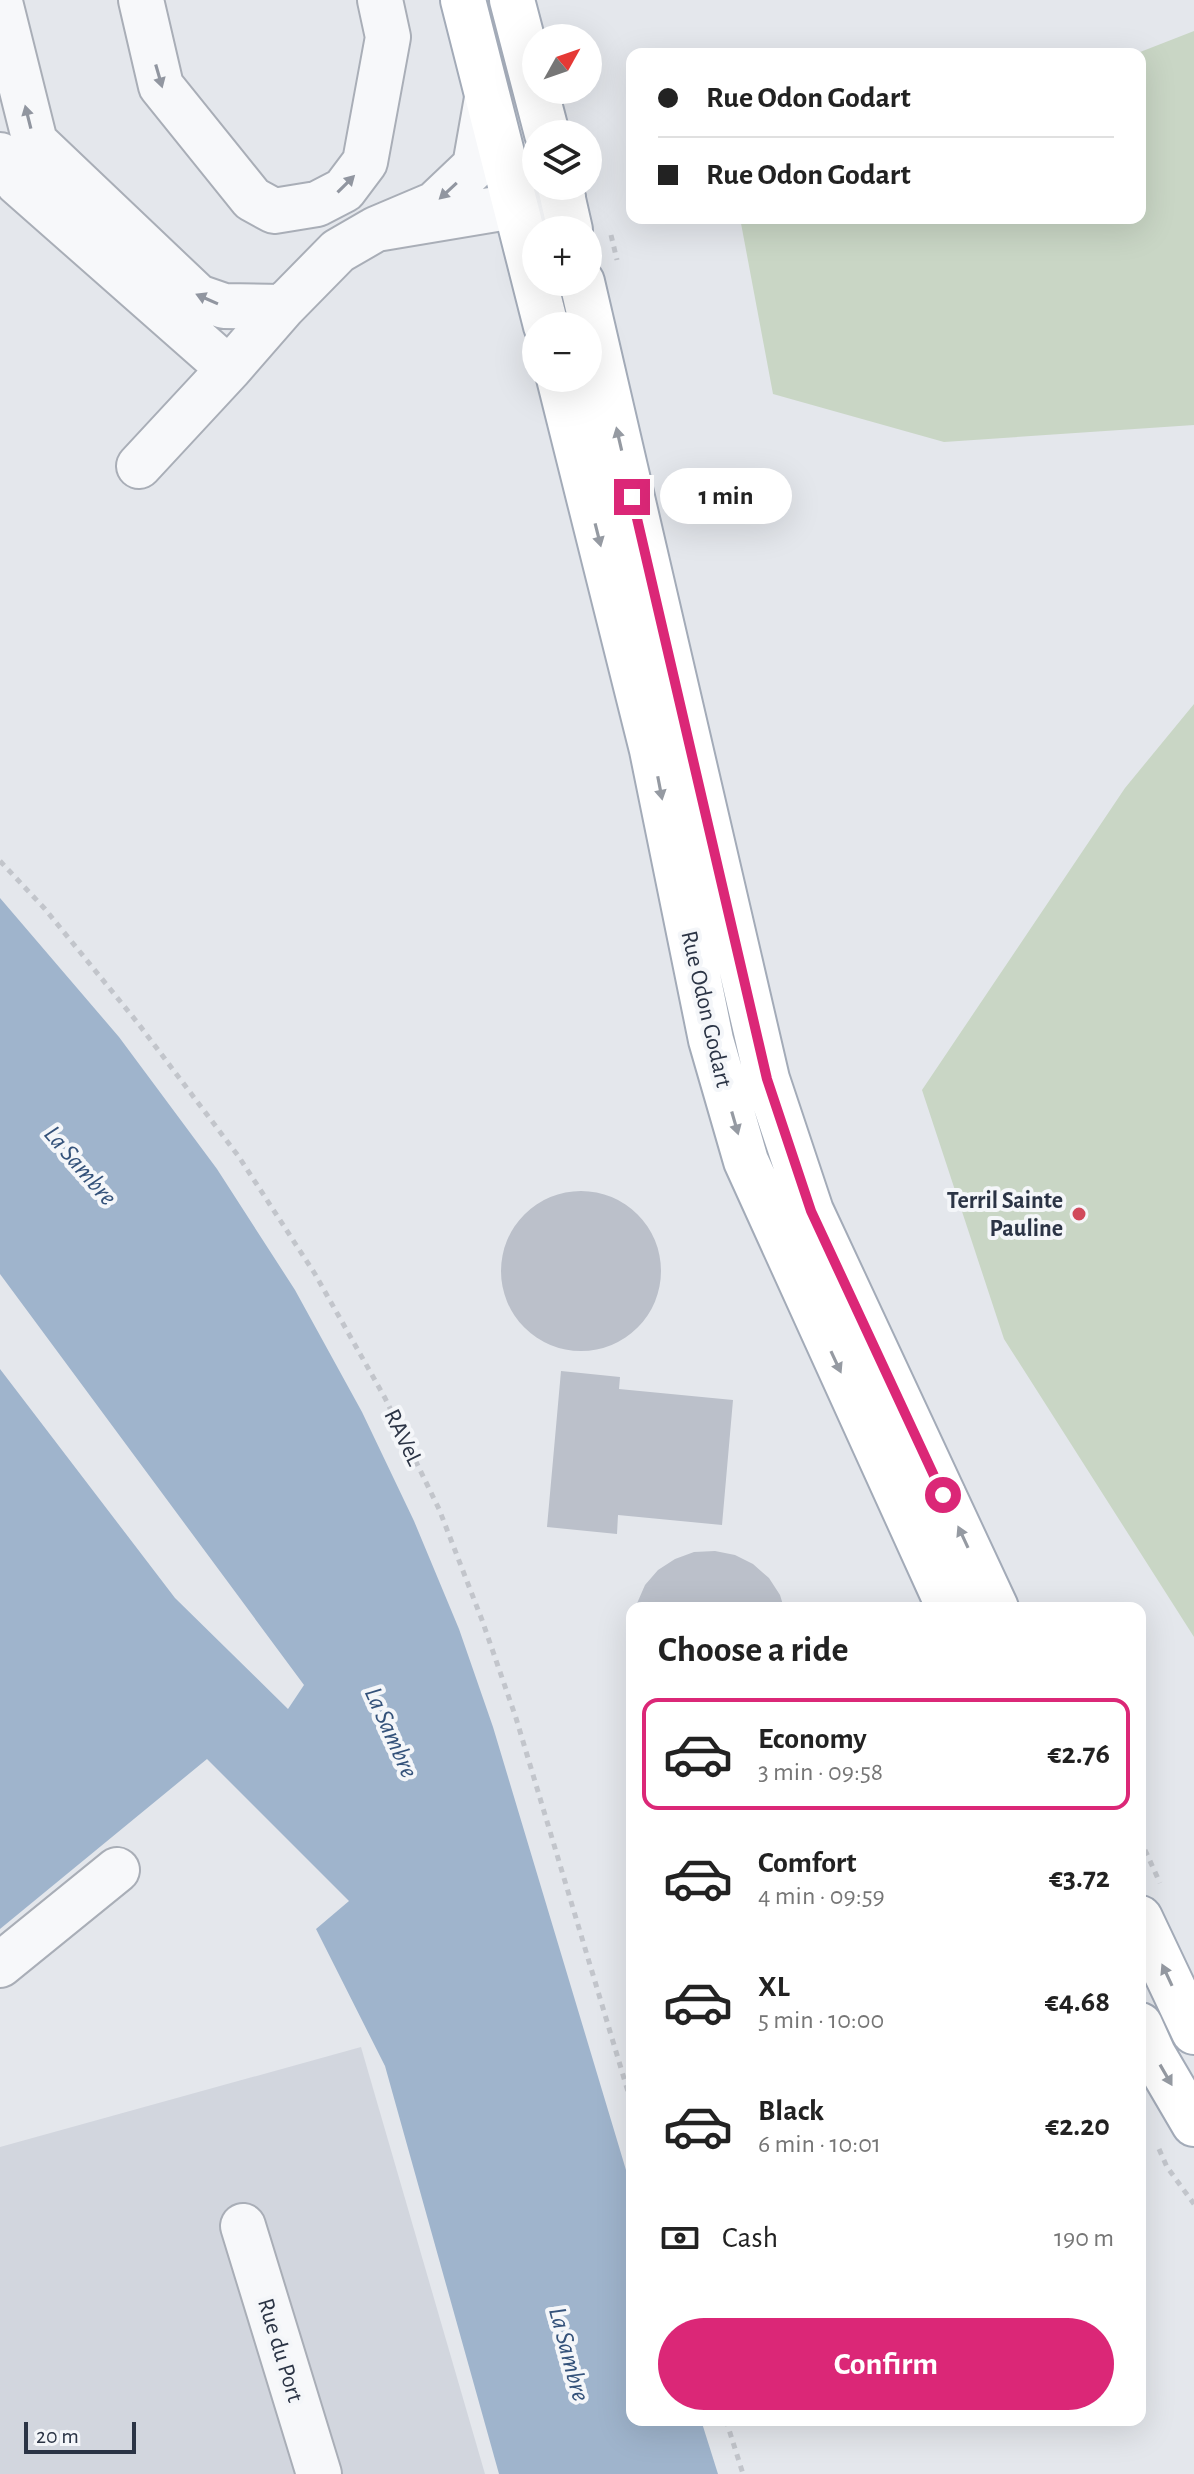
<!DOCTYPE html>
<html lang="en">
<head>
<meta charset="utf-8">
<style>
	body { margin:0; font-family:"Alegreya Sans",sans-serif; background:#f2f2f2; color:#222; height:100vh; display:flex; flex-direction:column; font-size:30px; white-space:nowrap }
	* { box-sizing:border-box; margin:0 }
	p { font-size:26px; color:#767676 }
	.icon { flex:none; width:44px; height:44px; fill:none; stroke:currentColor; stroke-width:2; stroke-linecap:round; stroke-linejoin:round }
	.map { position:relative; flex:1; overflow:hidden }
	.panel { position:absolute; left:626px; top:1602px; width:520px; height:824px; display:flex; flex-direction:column; background:#fff; border-radius:16px; box-shadow:0 8px 32px #0002 }
	.panel>* { flex:none }
	.banner { position:absolute; left:626px; top:48px; width:520px; height:176px; border-radius:16px; box-shadow:0 8px 32px #0002; display:grid; align-content:center; height:176px; padding:0 32px; background:#fff }
	.needle { width:52px; rotate:50deg }
	.buttons { position:absolute; left:522px; top:24px; display:grid; gap:16px }
	.buttons a { display:grid; place-items:center; width:80px; height:80px; border-radius:50%; background:#fff; box-shadow:0 8px 32px #0002; font-size:40px }
	.scale { position:absolute; left:24px; bottom:20px; width:112px; box-sizing:border-box; padding-left:8px; border:4px solid #2b3445; border-top:0; font-size:22px; line-height:28px; white-space:nowrap; color:#2b3445; -webkit-text-stroke:6px #f4f6f9; paint-order:stroke }
	.end { position:absolute; width:36px; height:36px; margin:-18px; border:10px solid #db2777; background:#fff; box-shadow:0 0 0 4px #fff }
	.from { border-radius:50% }
	.bubble { position:absolute; height:56px; border-radius:28px; background:#fff; box-shadow:0 8px 32px #0002; font-size:26px; font-weight:600; line-height:56px; text-align:center }
	.banner b { display:flex; align-items:center; gap:28px; height:76px; font-size:30px }
	.banner b+b { border-top:2px solid #e0e0e0 }
	.banner i { width:20px; height:20px; background:#222 }
	ul { padding:0; list-style:none }
	li { display:flex; align-items:center; gap:24px; height:112px; margin:0 16px 12px; padding:0 16px; border:4px solid transparent; border-radius:16px }
	li div { flex:1 }
	li b { display:block; font-size:30px }
	li em { font-style:normal; font-weight:600 }
	li.current { border-color:#db2777 }
	li>.icon { width:72px; height:72px; stroke-width:1.5 }
	h2 { padding:0 32px; font-size:36px; line-height:96px }
	.pay { display:flex; align-items:center; gap:20px; height:88px; padding:0 32px; font-size:30px }
	.pay p { margin-inline-start:auto }
	.primary-button { display:flex; gap:16px; margin-top:auto; padding:16px 32px }
	.primary-button a { flex:1; height:92px; border-radius:48px; background:#db2777; color:#fff; font-size:32px; font-weight:600; line-height:92px; text-align:center }
	.map>svg:first-child { display:block }
	.built { fill:#d2d6de }
	.green { fill:#c9d6c5 }
	.water { fill:#9fb4cc }
	.building { fill:#bbc0ca }
	.lines { fill:none; stroke-linecap:round; stroke-linejoin:round }
	.minor-casing { stroke:#a9aeb7; stroke-width:48 }
	.major-casing { stroke:#a3abb8; stroke-width:48 }
	.path { stroke:#c2c5cb; stroke-width:5; stroke-dasharray:6 6; stroke-linecap:butt }
	.minor { stroke:#f7f8fa; stroke-width:44 }
	.major { stroke:#fff; stroke-width:44 }
	.oneway { fill:#9196a0 }
	.oneway2 { fill:#959aa2 }
	.route { stroke:#db2777; stroke-width:10 }
	.poi-dot { fill:#d1495b; stroke:#f4f6f9; stroke-width:3 }
	.labels { text-anchor:middle; stroke-width:8; stroke-linejoin:round; paint-order:stroke }
	.street-label { font-size:24px; fill:#2b3445; stroke:#f4f6f9 }
	.poi-label { font-size:24px; font-weight:bold; fill:#2b3445; stroke:#f4f6f9; text-anchor:end }
	.water-label { font-size:26px; font-style:italic; fill:#34527a; stroke:#f4f6f9 }
</style>
</head>
<body>
<div class="map">
<svg width="1194" height="2474" viewBox="0 0 1194 2474">
	<rect width="100%" height="100%" fill="#e4e7ec"/>
	<!-- built -->
	<path class="built" d="M 361,2047 L 485,2474 L 0,2474 L 0,2147 Z"/>
	<!-- green -->
	<path class="green" d="M 1194,31 L 1194,425 L 944,442 L 773,394 L 740,218 L 1140,218 L 1140,54 L 1135,54 Z
		M 1194,704 L 1194,1637 L 1004,1339 L 922,1090 L 1125,788 Z"/>
	<!-- water -->
	<path class="water" d="M 0,898 L 119,1037 L 217,1169 L 295,1290 L 362,1412 L 414,1521 L 459,1629 L 493,1727 L 632,2190 L 632,2420 L 701,2420 L 718,2474 L 499,2474 L 385,2066 L 316,1929 L 349,1901 L 207,1759 L 0,1929 L 0,1369 L 175,1598 L 288,1709 L 304,1685 L 0,1274 Z"/>
	<!-- building -->
	<path class="building" d="M501 1271a80 80 0 1 1 160 0a80 80 0 1 1-160 0Z
		M 561,1371 L 620,1377 L 619,1389 L 733,1400 L 722,1525 L 618,1515 L 617,1534 L 547,1527 Z
		M 715,1551 L 735,1555 L 753,1564 L 769,1578 L 780,1595 L 784,1608 L 635,1608 L 645,1585 L 658,1570 L 675,1559 L 694,1552 Z"/>
	<g class="lines">
		<defs>
			<path id="minor" d="M 141,0 L 161,86 L 252,199 L 274,211 L 317,204 L 344,190 L 365,162 L 388,37 L 380,0
				M 0,2 L 35,142 L 198,297 L 224,306 L 283,307
				M 487,98 L 475,166 L 435,204 L 376,229 L 563,198
				M 0,155 L 18,183 L 229,369
				M 139,466 L 229,369 L 283,307 L 338,251 L 376,229
				M 0,1965 L 117,1870
				M 243,2226 L 319,2474"/>
			<path id="major" d="M 463,0 L 546,326
				M 512,0 L 547,134
				M 560,186 L 570,230
				M 582,282 L 767,1079 L 811,1211 L 996,1608
				M 559,378 L 652,750 L 711,1040 L 746,1161 L 949,1608
				M 1140,1918 L 1194,2032
				M 1140,2025 L 1153,2054 L 1194,2124"/>
		</defs>
		<!-- minor casing -->
		<use href="#minor" class="minor-casing"/>
		<!-- major casing -->
		<use href="#major" class="major-casing"/>
		<!-- path -->
		<path class="path" d="M 611,235 L 617,260
			M 0,861 L 45,909 L 137,1022 L 239,1157 L 315,1274 L 385,1398 L 439,1509 L 482,1620 L 516,1718 L 632,2105
			M 1140,1839 L 1160,1883
			M 1159,2149 L 1167,2167 L 1194,2204
			M 726,2420 L 743,2474"/>
		<!-- minor -->
		<use href="#minor" class="minor"/>
		<!-- major -->
		<use href="#major" class="major"/>
	</g>
	<!-- one-way arrows -->
	<defs><path id="oneway-solid" d="M-6-.8H1V-3.2L6.5 0L1 3.2V.8H-6Z" transform="scale(2)"/></defs>
	<g class="oneway">
		<use href="#oneway-solid" transform="translate(159 76) rotate(74)"/>
		<use href="#oneway-solid" transform="translate(28 117) rotate(-104)"/>
		<use href="#oneway-solid" transform="translate(346 184) rotate(-45)"/>
		<use href="#oneway-solid" transform="translate(448 191) rotate(137)"/>
		<use href="#oneway-solid" transform="translate(207 299) rotate(-156)"/>
	</g>
	<g class="oneway2">
		<use href="#oneway-solid" transform="translate(619 439) rotate(-103)"/>
		<use href="#oneway-solid" transform="translate(598 535) rotate(76)"/>
		<use href="#oneway-solid" transform="translate(660 788) rotate(79)"/>
		<use href="#oneway-solid" transform="translate(735 1123) rotate(74)"/>
		<use href="#oneway-solid" transform="translate(836 1362) rotate(65)"/>
		<use href="#oneway-solid" transform="translate(963 1537) rotate(-115)"/>
		<use href="#oneway-solid" transform="translate(1167 1975) rotate(-115)"/>
		<use href="#oneway-solid" transform="translate(1166 2075) rotate(60)"/>
	</g>
	<g class="lines">
		<!-- route -->
		<path class="route" d="M 632,497 L 767,1079 L 811,1211 L 943,1495"/>
	</g>
	<!-- markers -->
	<circle class="poi-dot" cx="1079" cy="1214" r="8"/>
	<g class="labels">
		<!-- street labels -->
		<g class="street-label">
			<text transform="translate(707 1009) rotate(77)" y="8">Rue Odon Godart</text>
			<text transform="translate(404 1437) rotate(64)" y="8">RAVeL</text>
			<text transform="translate(281 2350) rotate(73)" y="8">Rue du Port</text>
		</g>
		<!-- poi labels -->
		<g class="poi-label">
			<text x="1063" y="1208">Terril Sainte<tspan x="1063" dy="28">Pauline</tspan></text>
		</g>
		<!-- water labels -->
		<g class="water-label">
			<text transform="translate(81 1165) rotate(49)" y="9">La Sambre</text>
			<text transform="translate(392 1732) rotate(66)" y="9">La Sambre</text>
			<text transform="translate(570 2354) rotate(75)" y="9">La Sambre</text>
		</g>
	</g>
</svg>
<div class="buttons">
<a><svg class="needle" viewBox="-14 -14 28 28"><path d="M0-13l5 13h-10z" fill="#e53935"/><path d="M0 13l5-13h-10z" fill="#767676"/></svg></a>
<a><svg class="icon" aria-label="layers" viewBox="0 0 24 24"><path d="M12 4l9 5-9 5-9-5zM3 14l9 5 9-5"/></svg></a>
<a>+</a>
<a>−</a>
</div>
<div class="scale">20 m</div>
<i class="end from" style="left:943px;top:1495px"></i>
<i class="end" style="left:632px;top:497px"></i>
<div class="bubble" style="left:660px;top:468px;width:132px">1 min</div>
<div class="banner">
<b><i class="from"></i>Rue Odon Godart</b>
<b><i></i>Rue Odon Godart</b>
</div>
<section class="panel">
<h2>Choose a ride</h2>
<ul>
<li class="current"><svg class="icon" aria-label="car" viewBox="0 0 24 24"><path d="M5 17H2v-5l4-1 3-4h7l3 4 3 1v5h-3M9 17h6M6 11h13"/><circle cx="7" cy="17" r="2"/><circle cx="17" cy="17" r="2"/></svg><div><b>Economy</b><p>3 min · 09:58</p></div><em>€2.76</em></li>
<li><svg class="icon" aria-label="car" viewBox="0 0 24 24"><path d="M5 17H2v-5l4-1 3-4h7l3 4 3 1v5h-3M9 17h6M6 11h13"/><circle cx="7" cy="17" r="2"/><circle cx="17" cy="17" r="2"/></svg><div><b>Comfort</b><p>4 min · 09:59</p></div><em>€3.72</em></li>
<li><svg class="icon" aria-label="car" viewBox="0 0 24 24"><path d="M5 17H2v-5l4-1 3-4h7l3 4 3 1v5h-3M9 17h6M6 11h13"/><circle cx="7" cy="17" r="2"/><circle cx="17" cy="17" r="2"/></svg><div><b>XL</b><p>5 min · 10:00</p></div><em>€4.68</em></li>
<li><svg class="icon" aria-label="car" viewBox="0 0 24 24"><path d="M5 17H2v-5l4-1 3-4h7l3 4 3 1v5h-3M9 17h6M6 11h13"/><circle cx="7" cy="17" r="2"/><circle cx="17" cy="17" r="2"/></svg><div><b>Black</b><p>6 min · 10:01</p></div><em>€2.20</em></li>
</ul>
<div class="pay"><svg class="icon" aria-label="cash" viewBox="0 0 24 24"><path d="M3 7h18v10H3z"/><circle cx="12" cy="12" r="2"/></svg>Cash<p>190 m</p></div>
<div class="primary-button"><a>Confirm</a></div>
</section>
</div>
</body>
</html>
